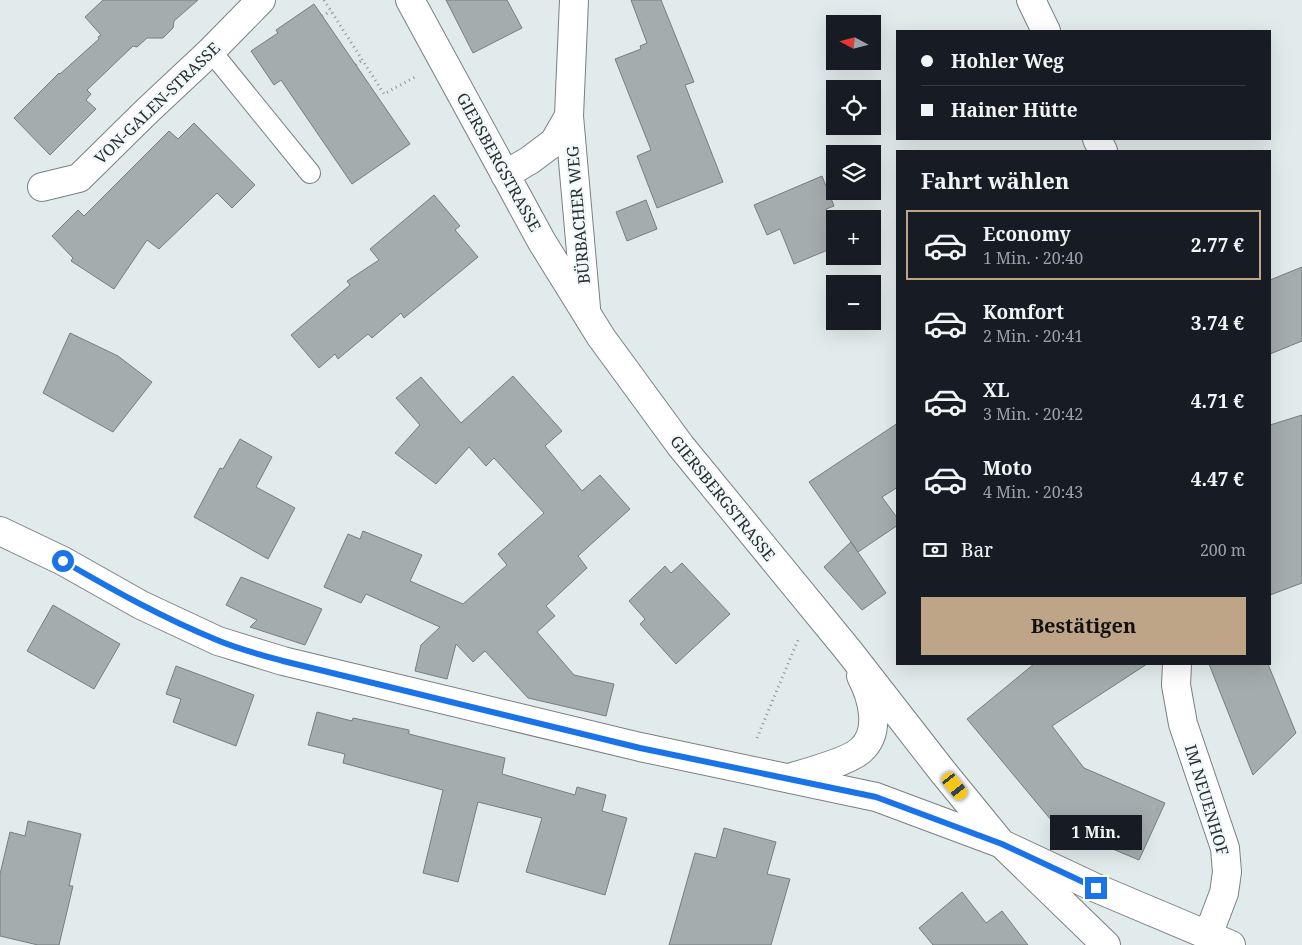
<!DOCTYPE html>
<html lang="de">
<head>
<meta charset="utf-8">
<style>
	body { margin:0; font-family:"Noto Serif",serif; background:#242831; color:#f1f3f6; height:100vh; display:flex; flex-direction:column; font-size:19px; white-space:nowrap }
	* { box-sizing:border-box; margin:0 }
	p { font-size:16px; color:#9ea1a6 }
	.icon { flex:none; width:28px; height:28px; fill:none; stroke:currentColor; stroke-width:2; stroke-linecap:round; stroke-linejoin:round }
	.map { position:relative; flex:1; overflow:hidden }
	.panel { position:absolute; left:896px; top:150px; width:375px; height:515px; display:flex; flex-direction:column; background:#171b24; border-radius:0px; box-shadow:0 5px 20px #0002 }
	.panel>* { flex:none }
	.hud { position:absolute; left:896px; top:30px; width:375px; height:110px; border-radius:0px; box-shadow:0 5px 20px #0002; display:grid; align-content:center; height:110px; padding:0 25px; background:#171b24 }
	.needle { width:32px; rotate:277deg }
	.fabs { position:absolute; left:826px; top:15px; display:grid; gap:10px }
	.fabs a { display:grid; place-items:center; width:55px; height:55px; border-radius:0px; background:#171b24; box-shadow:0 5px 20px #0002; font-size:25px }
	.end { position:absolute; width:22px; height:22px; margin:-11px; border:6px solid #1a73e8; background:#fff; box-shadow:0 0 0 2px #fff }
	.from { border-radius:50% }
	.bubble { position:absolute; height:35px; border-radius:0px; background:#171b24; box-shadow:0 5px 20px #0002; font-size:16px; font-weight:700; line-height:35px; text-align:center }
	.car { position:absolute; width:15px; height:30px; margin:-15px -8px; border-radius:6px; box-shadow:0 0 4px 1px #0007; background:linear-gradient(#f5c518 24%,#345 0 40%,#f5c518 0 76%,#345 0 86%,#f5c518 0) }
	.hud b { display:flex; align-items:center; gap:18px; height:48px; font-size:19px }
	.hud b+b { border-top:1px solid #363941 }
	.hud i { width:12px; height:12px; background:#f1f3f6 }
	ul { padding:0; list-style:none }
	li { display:flex; align-items:center; gap:15px; height:70px; margin:0 10px 8px; padding:0 15px; border:2px solid transparent; border-radius:0px }
	li div { flex:1 }
	li b { display:block; font-size:19px }
	li em { font-style:normal; font-weight:700 }
	li.on { border-color:#bfa588 }
	li>.icon { width:45px; height:45px; stroke-width:1.5 }
	h2 { padding:0 25px; font-size:22px; line-height:60px }
	.pay { display:flex; align-items:center; gap:12px; height:55px; padding:0 25px; font-size:19px }
	.pay p { margin-inline-start:auto }
	.primary-button { display:flex; gap:10px; margin-top:auto; padding:10px 25px }
	.primary-button a { flex:1; height:58px; border-radius:0px; background:#bfa588; color:#111; font-size:20px; font-weight:700; line-height:58px; text-align:center }
	.map>svg:first-child { display:block }
	.building { fill:#a4acad; stroke:#777e7f }
	.lines { fill:none; stroke-linecap:round; stroke-linejoin:round }
	.lane-casing { stroke:#798082; stroke-width:22 }
	.street-casing { stroke:#798082; stroke-width:30 }
	.secondary-casing { stroke:#798082; stroke-width:30 }
	.path { stroke:#8d9394; stroke-width:3; stroke-dasharray:1 4; stroke-linecap:butt }
	.lane { stroke:#fff; stroke-width:20 }
	.street { stroke:#fff; stroke-width:28 }
	.secondary { stroke:#fff; stroke-width:28 }
	.route { stroke:#1a73e8; stroke-width:6 }
	.labels { text-anchor:middle; stroke-width:4.5; stroke-linejoin:round; paint-order:stroke }
	.street-label { font-size:16px; fill:#2b2e2f; stroke:#f0f8f9 }
</style>
</head>
<body>
<div class="map">
<svg width="1302" height="945" viewBox="0 0 1302 945">
	<rect width="100%" height="100%" fill="#e2ebec"/>
	<!-- building -->
	<path class="building" d="M 103,0 L 198,0 L 174,21 L 173,28 L 163,38 L 147,38 L 137,47 L 133,46 L 87,90 L 91,94 L 86,100 L 96,109 L 50,155 L 14,118 L 59,73 L 60,74 L 99,39 L 98,37 L 101,35 L 85,17 Z
		M 446,0 L 507,0 L 522,28 L 473,53 Z
		M 631,0 L 661,0 L 694,82 L 685,85 L 723,182 L 657,208 L 637,156 L 651,150 L 615,59 L 641,49 L 640,46 L 647,43 Z
		M 314,4 L 410,144 L 352,184 L 281,80 L 274,85 L 251,51 L 278,33 L 276,30 Z
		M 194,123 L 255,185 L 232,208 L 217,193 L 159,249 L 147,240 L 114,289 L 71,261 L 73,258 L 52,236 L 78,210 L 84,216 L 169,131 L 178,139 Z
		M 822,176 L 834,206 L 826,209 L 835,229 L 835,247 L 794,264 L 780,229 L 767,235 L 754,205 Z
		M 434,195 L 460,226 L 455,230 L 478,257 L 404,318 L 401,313 L 372,338 L 368,334 L 338,359 L 335,354 L 319,368 L 291,335 L 350,285 L 347,281 L 379,260 L 370,249 Z
		M 646,200 L 657,229 L 627,241 L 616,212 Z
		M 1302,267 L 1302,341 L 1270,354 L 1270,280 Z
		M 70,333 L 118,356 L 152,382 L 113,432 L 43,393 Z
		M 513,376 L 562,431 L 545,446 L 582,491 L 600,475 L 630,509 L 578,556 L 587,568 L 546,606 L 555,616 L 537,632 L 574,675 L 614,684 L 606,716 L 528,698 L 485,651 L 473,662 L 456,644 L 447,679 L 415,671 L 421,645 L 440,627 L 366,594 L 361,603 L 324,587 L 348,534 L 360,539 L 363,531 L 422,555 L 410,581 L 463,604 L 507,565 L 498,554 L 544,513 L 494,458 L 486,466 L 469,447 L 436,484 L 395,453 L 420,425 L 396,398 L 421,377 L 461,423 Z
		M 1302,415 L 1302,583 L 1270,595 L 1270,425 Z
		M 898,423 L 898,487 L 882,497 L 898,519 L 898,525 L 858,552 L 809,482 Z
		M 240,439 L 272,457 L 256,487 L 295,508 L 268,559 L 194,517 L 220,468 L 223,469 Z
		M 851,542 L 886,593 L 862,610 L 824,567 Z
		M 682,563 L 730,614 L 676,664 L 640,624 L 645,619 L 629,601 L 665,566 L 671,573 Z
		M 241,577 L 322,609 L 305,645 L 250,627 L 257,620 L 226,605 Z
		M 53,605 L 120,644 L 94,689 L 27,651 Z
		M 1034,664 L 1147,664 L 1052,726 L 1084,768 L 1165,803 L 1139,860 L 1062,828 L 1059,828 L 1051,824 L 1051,820 L 967,719 Z
		M 1209,664 L 1268,664 L 1296,733 L 1253,775 Z
		M 176,666 L 254,695 L 236,746 L 173,722 L 181,699 L 166,694 Z
		M 317,712 L 352,721 L 353,718 L 409,730 L 409,734 L 505,758 L 502,774 L 575,795 L 577,787 L 606,795 L 602,811 L 627,818 L 605,895 L 526,872 L 542,818 L 478,802 L 458,882 L 423,873 L 443,790 L 343,763 L 345,754 L 308,745 Z
		M 28,821 L 81,834 L 69,886 L 73,886 L 59,945 L 38,945 L 0,936 L 0,874 L 10,832 L 25,836 Z
		M 724,828 L 776,842 L 767,874 L 790,879 L 771,945 L 669,945 L 695,853 L 716,858 Z
		M 962,892 L 986,923 L 1002,911 L 1028,945 L 933,945 L 919,928 Z"/>
	<g class="lines">
		<defs>
			<path id="lane" d="M 210,52 L 219,61 L 310,173"/>
			<path id="street" d="M 1031,0 L 1046,31
				M 1097,139 L 1103,151
				M 42,187 L 79,178 L 146,112 L 210,52 L 261,0
				M 1177,664 L 1176,685 L 1183,724 L 1225,848 L 1227,872 L 1224,893 L 1208,935
				M 1005,847 L 1106,945"/>
			<path id="secondary" d="M 410,0 L 542,242 L 601,337 L 680,445 L 848,650 L 943,772 L 1001,843
				M 574,0 L 569,116 L 586,308
				M 505,175 L 530,160 L 554,142 L 569,116
				M 0,531 L 63,561 L 141,605 L 218,641 L 283,661 L 640,747 L 876,797 L 1002,844 L 1096,888 L 1231,945
				M 789,778 C 806,773 850,761 861,750 C 882,731 872,697 861,676"/>
		</defs>
		<!-- lane casing -->
		<use href="#lane" class="lane-casing"/>
		<!-- street casing -->
		<use href="#street" class="street-casing"/>
		<!-- secondary casing -->
		<use href="#secondary" class="secondary-casing"/>
		<!-- path -->
		<path class="path" d="M 324,0 L 384,94 L 415,77
			M 322,16 L 331,11
			M 356,65 L 362,60
			M 757,738 L 798,640"/>
		<!-- lane -->
		<use href="#lane" class="lane"/>
		<!-- street -->
		<use href="#street" class="street"/>
		<!-- secondary -->
		<use href="#secondary" class="secondary"/>
	</g>
	<g class="lines">
		<!-- route -->
		<path class="route" d="M 63,561 C 113,590 163,618 217,640 C 238,649 261,655 283,661 L 640,748 L 876,797 L 1002,844 L 1096,888"/>
	</g>
	<g class="labels">
		<!-- street labels -->
		<g class="street-label">
			<text transform="translate(157 103) rotate(-44)" y="6">VON-GALEN-STRASSE</text>
			<text transform="translate(499 162) rotate(61)" y="6">GIERSBERGSTRASSE</text>
			<text transform="translate(578 215) rotate(-95)" y="6">BÜRBACHER WEG</text>
			<text transform="translate(723 498) rotate(51)" y="6">GIERSBERGSTRASSE</text>
			<text transform="translate(1207 800) rotate(73)" y="6">IM NEUENHOF</text>
		</g>
	</g>
</svg>
<div class="fabs">
<a><svg class="needle" viewBox="-14 -14 28 28"><path d="M0-13l5 13h-10z" fill="#e53935"/><path d="M0 13l5-13h-10z" fill="#9ea1a6"/></svg></a>
<a><svg class="icon" aria-label="locate" viewBox="0 0 24 24"><circle cx="12" cy="12" r="6"/><path d="M12 2v4M12 18v4M2 12h4M18 12h4"/></svg></a>
<a><svg class="icon" aria-label="layers" viewBox="0 0 24 24"><path d="M12 4l9 5-9 5-9-5zM3 14l9 5 9-5"/></svg></a>
<a>+</a>
<a>−</a>
</div>
<i class="end from" style="left:63px;top:561px"></i>
<i class="end" style="left:1096px;top:888px"></i>
<div class="bubble" style="left:1050px;top:815px;width:92px">1 Min.</div>
<i class="car" style="left:955px;top:786px;rotate:141deg"></i>
<div class="hud">
<b><i class="from"></i>Hohler Weg</b>
<b><i></i>Hainer Hütte</b>
</div>
<section class="panel">
<h2>Fahrt wählen</h2>
<ul>
<li class="on"><svg class="icon" aria-label="car" viewBox="0 0 24 24"><path d="M5 17H2v-5l4-1 3-4h7l3 4 3 1v5h-3M9 17h6M6 11h13"/><circle cx="7" cy="17" r="2"/><circle cx="17" cy="17" r="2"/></svg><div><b>Economy</b><p>1 Min. · 20:40</p></div><em>2.77 €</em></li>
<li><svg class="icon" aria-label="car" viewBox="0 0 24 24"><path d="M5 17H2v-5l4-1 3-4h7l3 4 3 1v5h-3M9 17h6M6 11h13"/><circle cx="7" cy="17" r="2"/><circle cx="17" cy="17" r="2"/></svg><div><b>Komfort</b><p>2 Min. · 20:41</p></div><em>3.74 €</em></li>
<li><svg class="icon" aria-label="car" viewBox="0 0 24 24"><path d="M5 17H2v-5l4-1 3-4h7l3 4 3 1v5h-3M9 17h6M6 11h13"/><circle cx="7" cy="17" r="2"/><circle cx="17" cy="17" r="2"/></svg><div><b>XL</b><p>3 Min. · 20:42</p></div><em>4.71 €</em></li>
<li><svg class="icon" aria-label="car" viewBox="0 0 24 24"><path d="M5 17H2v-5l4-1 3-4h7l3 4 3 1v5h-3M9 17h6M6 11h13"/><circle cx="7" cy="17" r="2"/><circle cx="17" cy="17" r="2"/></svg><div><b>Moto</b><p>4 Min. · 20:43</p></div><em>4.47 €</em></li>
</ul>
<div class="pay"><svg class="icon" aria-label="cash" viewBox="0 0 24 24"><path d="M3 7h18v10H3z"/><circle cx="12" cy="12" r="2"/></svg>Bar<p>200 m</p></div>
<div class="primary-button"><a>Bestätigen</a></div>
</section>
</div>
</body>
</html>
